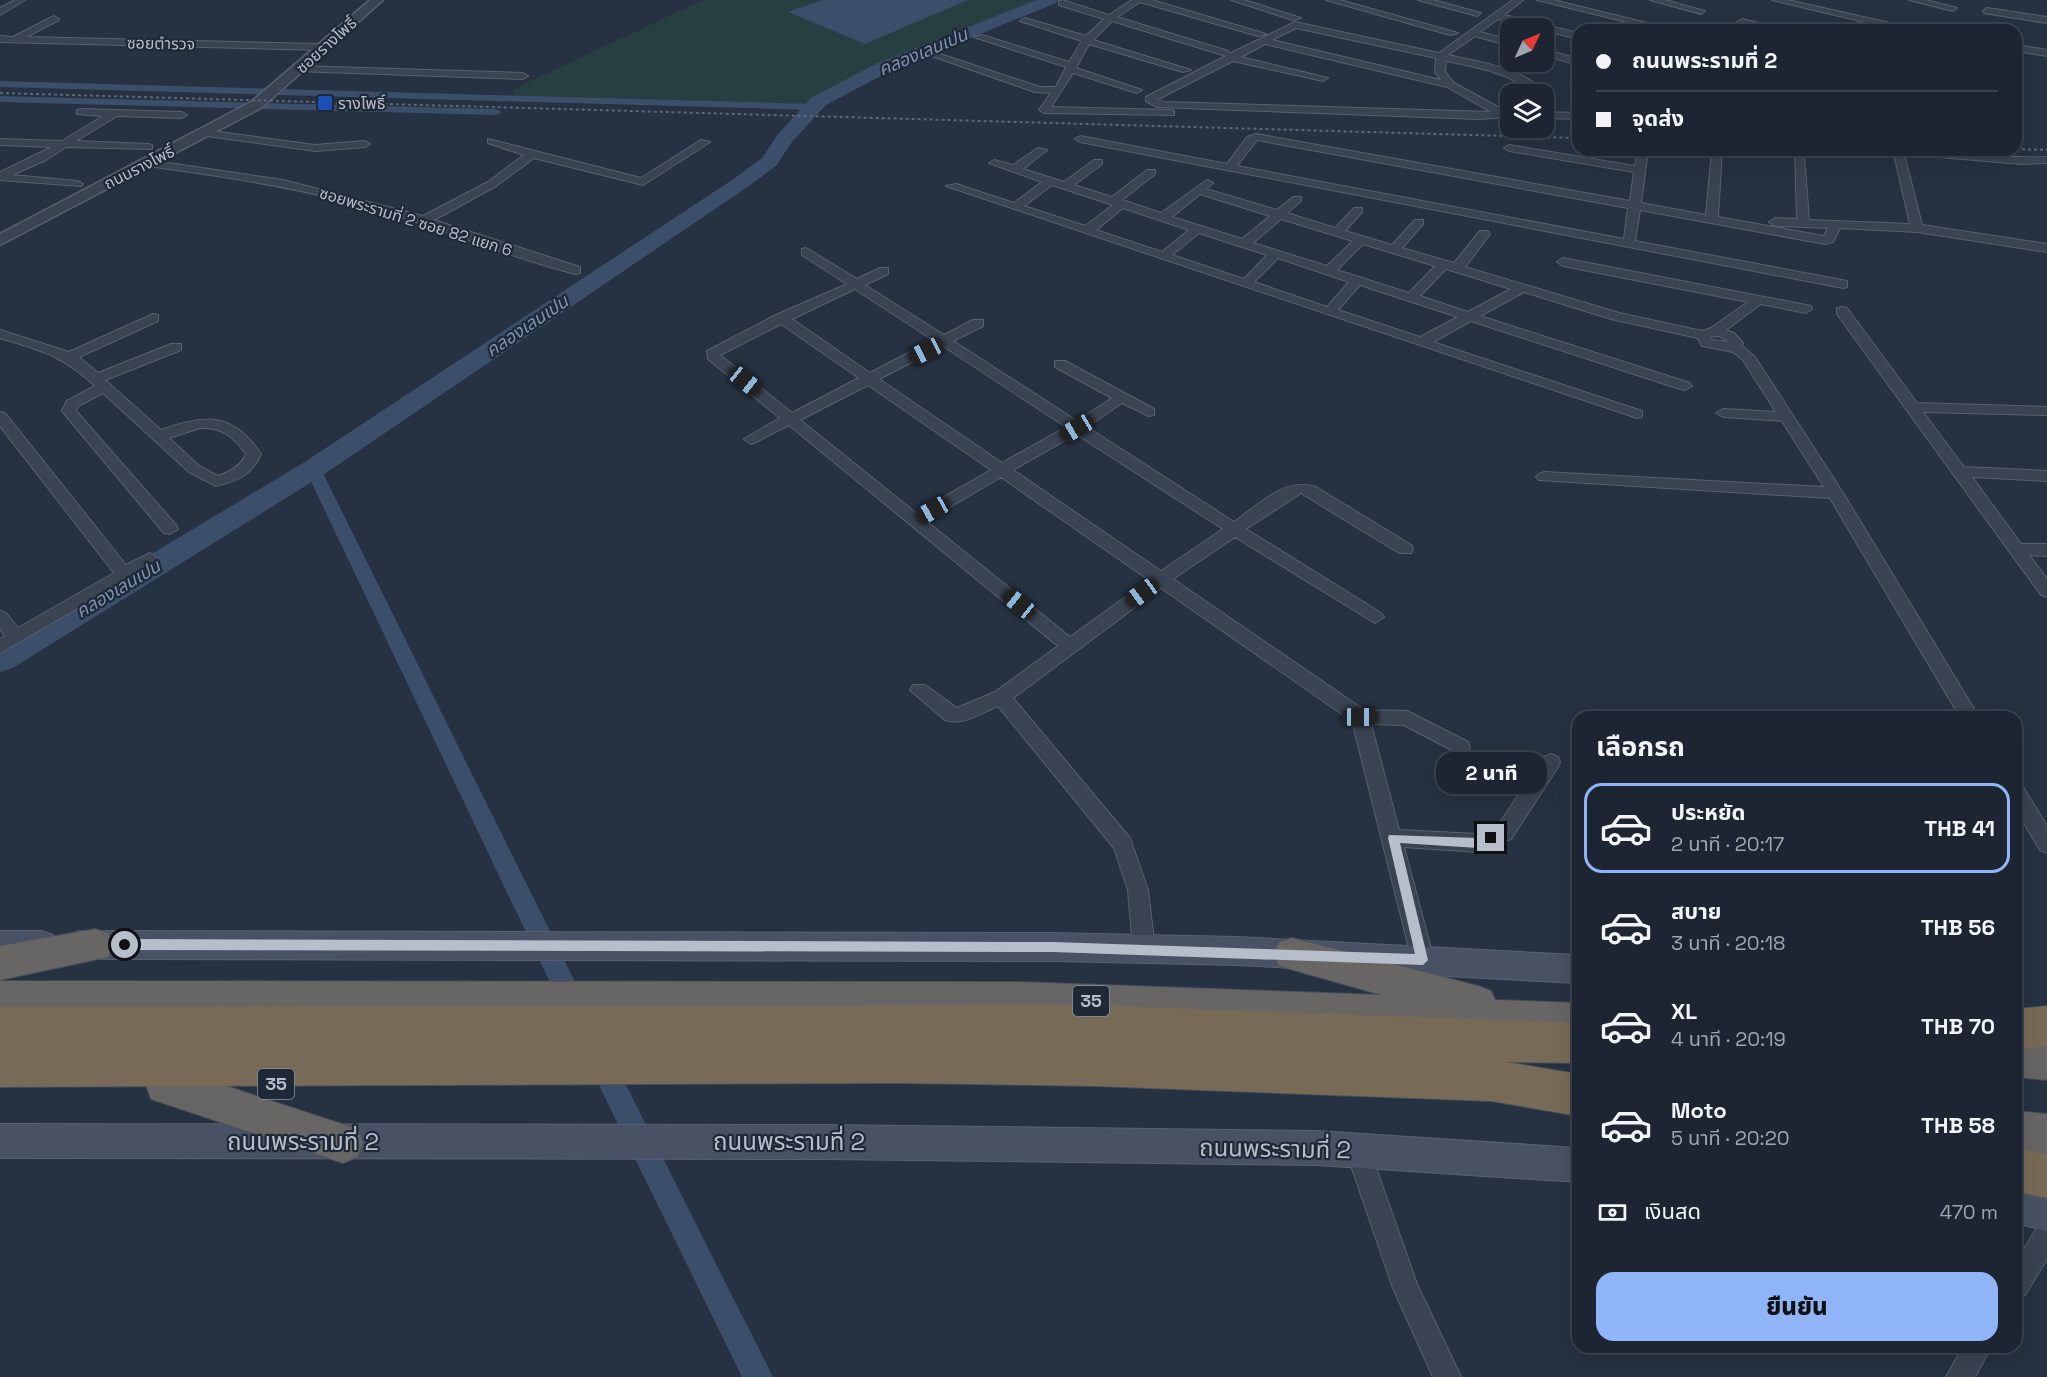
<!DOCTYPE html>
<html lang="th">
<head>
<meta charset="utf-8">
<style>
	body { margin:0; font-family:"Space Grotesk","Noto Sans Thai",sans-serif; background:#29313d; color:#f1f3f6; height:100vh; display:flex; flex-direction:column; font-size:22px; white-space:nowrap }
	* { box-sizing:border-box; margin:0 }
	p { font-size:20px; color:#a0a5ab }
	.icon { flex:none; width:33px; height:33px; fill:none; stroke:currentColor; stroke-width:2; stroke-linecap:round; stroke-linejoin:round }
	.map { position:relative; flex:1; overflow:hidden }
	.side { position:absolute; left:1572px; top:711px; width:450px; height:642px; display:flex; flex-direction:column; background:#1c2531; border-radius:18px; box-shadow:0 6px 24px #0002,0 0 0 2px #3a424d }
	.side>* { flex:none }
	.guide { position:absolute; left:1572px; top:24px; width:450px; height:132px; border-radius:18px; box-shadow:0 6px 24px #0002,0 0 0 2px #3a424d; display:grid; align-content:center; height:132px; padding:0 24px; background:#1c2531 }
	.needle { width:39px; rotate:46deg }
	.tools { position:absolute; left:1500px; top:18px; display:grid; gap:12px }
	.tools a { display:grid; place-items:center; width:54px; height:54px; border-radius:12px; background:#1c2531; box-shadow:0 6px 24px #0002,0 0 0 2px #3a424d; font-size:30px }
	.end { position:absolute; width:27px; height:27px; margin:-14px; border:8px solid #b7becb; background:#111; box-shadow:0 0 0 3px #111 }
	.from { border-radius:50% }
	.bubble { position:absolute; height:42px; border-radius:18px; background:#1c2531; box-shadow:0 6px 24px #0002,0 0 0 2px #3a424d; font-size:20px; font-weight:800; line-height:42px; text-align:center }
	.car { position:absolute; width:18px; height:36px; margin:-18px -9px; border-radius:8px; box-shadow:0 0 4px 2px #0007; background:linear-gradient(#222 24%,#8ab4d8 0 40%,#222 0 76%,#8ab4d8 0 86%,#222 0) }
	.guide b { display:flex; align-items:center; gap:21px; height:57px; font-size:22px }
	.guide b+b { border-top:2px solid #3a424d }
	.guide i { width:15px; height:15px; background:#f1f3f6 }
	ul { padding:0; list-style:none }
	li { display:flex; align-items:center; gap:18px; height:90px; margin:0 12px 9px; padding:0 12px; border:3px solid transparent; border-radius:18px }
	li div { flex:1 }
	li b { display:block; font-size:22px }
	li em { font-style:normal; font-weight:800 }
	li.active { border-color:#8fb5f8 }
	li>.icon { width:54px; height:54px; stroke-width:1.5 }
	h2 { padding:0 24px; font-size:27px; line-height:72px }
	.pay { display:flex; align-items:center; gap:15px; height:66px; padding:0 24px; font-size:22px }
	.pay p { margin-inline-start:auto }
	.cta { display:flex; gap:12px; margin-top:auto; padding:12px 24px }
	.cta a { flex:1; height:69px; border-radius:18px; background:#8fb5f8; color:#111; font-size:24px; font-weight:800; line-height:69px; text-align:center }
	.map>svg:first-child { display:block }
	.green { fill:#283f42 }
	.water { fill:#3b4e6a }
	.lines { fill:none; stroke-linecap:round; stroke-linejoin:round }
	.canal { fill:#3b4e6a; fill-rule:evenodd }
	.river { fill:#3b4e6a; fill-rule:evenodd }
	.minor-casing { stroke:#58616e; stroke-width:2 }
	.tertiary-casing { stroke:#58616e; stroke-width:3 }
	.secondary-casing { stroke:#58616e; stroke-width:2 }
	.trunk-casing { stroke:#454e5b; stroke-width:2 }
	.motorway-casing { stroke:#454e5b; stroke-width:2 }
	.minor { fill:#3a4351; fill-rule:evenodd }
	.tertiary { fill:#3a4351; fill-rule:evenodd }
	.secondary { fill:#485264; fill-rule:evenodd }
	.trunk { fill:#686664; fill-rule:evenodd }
	.motorway { fill:#776b57; fill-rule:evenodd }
	.rail { stroke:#5c6778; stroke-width:2; stroke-dasharray:3 3; stroke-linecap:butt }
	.route { fill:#b7becb }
	.transit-dot { fill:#1a4fb4; stroke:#1f2836; stroke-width:2 }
	.labels { text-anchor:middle; stroke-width:4.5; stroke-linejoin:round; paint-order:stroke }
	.far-street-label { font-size:16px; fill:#b7becb; stroke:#1f2836 }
	.far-poi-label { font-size:16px; fill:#b7becb; stroke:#1f2836; text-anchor:start }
	.far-water-label { font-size:18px; font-style:italic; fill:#7e93b2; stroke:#1f2836 }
	.shield { fill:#1f2836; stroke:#89919e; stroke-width:1.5 }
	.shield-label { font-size:18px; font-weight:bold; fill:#b7becb }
	.near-street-label { font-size:24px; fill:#b7becb; stroke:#1f2836 }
</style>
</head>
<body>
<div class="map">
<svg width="2047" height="1377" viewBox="0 0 2047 1377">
	<rect width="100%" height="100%" fill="#263141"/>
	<!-- green -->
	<path class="green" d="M 703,0 L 822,0 L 789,12 L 865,44 L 968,0 L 1038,0 L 909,53 L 856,77 L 807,105 L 514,95 L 512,91 L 522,85 Z"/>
	<!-- water -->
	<path class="water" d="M 822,0 L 968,0 L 865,44 L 788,12 Z"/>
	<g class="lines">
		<!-- canal -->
		<path class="canal" d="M 0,81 L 813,104 L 819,107 L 813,110 L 0,87 Z
			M 0,96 L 496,109 L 502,112 L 496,115 L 0,102 Z
			M 313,464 L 321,469 L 582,996 L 585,1004 L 582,1012 L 573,1015 L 564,1012 L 305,469 Z
			M 600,1048 L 609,1051 L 773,1377 L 742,1377 L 591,1069 L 588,1060 L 591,1051 Z"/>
		<!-- river -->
		<path class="river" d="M 1036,0 L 1058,0 L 1056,3 L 890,71 L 826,105 L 792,142 L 776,166 L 749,186 L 323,475 L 11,669 L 0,672 L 0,645 L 303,463 L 735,178 L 762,158 L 778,134 L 812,97 L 878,63 Z"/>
		<defs>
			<path id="minor" d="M 15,0 L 25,0 L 0,15 L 0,8 Z
				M 1062,0 L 1109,15 L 1132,0 L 1152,0 L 1266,34 L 1258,36 L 1140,2 L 1117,17 L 1228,51 L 1229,54 L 1295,22 L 1439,53 L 1513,0 L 1523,0 L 1504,15 L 1578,33 L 1578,39 L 1498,19 L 1480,32 L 1510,40 L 1510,46 L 1475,36 L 1448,55 C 1479,62 1521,67 1543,91 L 1534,93 C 1510,73 1476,67 1446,61 L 1445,72 L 1454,83 L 1505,111 L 1510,111 L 1510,117 L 1479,119 L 1157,107 L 1146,101 L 1146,97 L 1226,56 L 1112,21 L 1093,40 L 1191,70 L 1183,72 L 1089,44 L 1076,68 L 1142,90 L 1137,93 L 1073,73 L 1051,107 L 1170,110 L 1174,111 L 1174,115 L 1044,113 L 1039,110 L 1051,93 L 1035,92 L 929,55 L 937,53 L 1040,87 L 1056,87 L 1066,67 L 974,37 L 982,35 L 1069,62 L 1082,41 L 1020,21 L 1025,18 L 1086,36 L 1104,19 L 1059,5 L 1059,1 ZM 1296,28 L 1436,58 L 1435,72 L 1441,80 L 1272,40 ZM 1265,44 L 1447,87 L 1491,112 L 1163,102 L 1158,99 L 1233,61 L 1323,81 L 1328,78 L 1241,57 Z
				M 1231,0 L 1244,0 L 1301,18 L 1293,20 Z
				M 1326,0 L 1340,0 L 1458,33 L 1450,35 Z
				M 1418,0 L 1433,0 L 1481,13 L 1477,16 Z
				M 1537,0 L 1553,0 L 1676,30 L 1659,30 Z
				M 1650,0 L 1665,0 L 1705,11 L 1701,14 Z
				M 1772,0 L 1788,0 L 1912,28 L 1923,23 L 1944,30 L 1898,30 Z
				M 1909,0 L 1926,0 L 1957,8 L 1953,11 Z
				M 1987,8 L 2047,17 L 2047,23 L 1984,13 L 1983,11 Z
				M 54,16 L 59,19 L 57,21 L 26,37 L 322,44 L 327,47 L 322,50 L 0,42 L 0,36 L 13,37 Z
				M 1742,19 L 1781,28 L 1783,30 L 1766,30 L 1739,24 L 1737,22 Z
				M 2016,45 L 2047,50 L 2047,56 L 2016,51 Z
				M 1544,49 L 1578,59 L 1578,65 L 1544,55 Z
				M 298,66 L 523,73 L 528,76 L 523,79 L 295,71 L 293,69 Z
				M 81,109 L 182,112 L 187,115 L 182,118 L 117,116 L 76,141 L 148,144 L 152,145 L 152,149 L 66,147 L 46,160 L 12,175 L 77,181 L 83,184 L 81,186 L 0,180 L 0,172 L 52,147 L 0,145 L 0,139 L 62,141 L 103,116 L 77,114 L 77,110 Z
				M 1544,112 L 1578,113 L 1578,119 L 1544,118 Z
				M 204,130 L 315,145 L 365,141 L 370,144 L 365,147 L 315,151 L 200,135 L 200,131 Z
				M 1256,134 L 1630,201 L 1634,172 L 1509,151 L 1504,148 L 1509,145 L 1635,166 L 1638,150 L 1648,150 L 1641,203 L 1706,215 L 1712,150 L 1722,150 L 1718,217 L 1824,236 L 1828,228 L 1775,226 L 1769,222 L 1775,218 L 1797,219 L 1795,153 L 1804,155 L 1809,220 L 1910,224 L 1893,150 C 1944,150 1996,159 2047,157 L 2047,163 L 2021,164 L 1904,154 L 1922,225 L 2047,244 L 2047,252 L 1917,232 L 1840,228 L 1833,242 L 1825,244 L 1640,210 L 1635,241 L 1847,281 L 1847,287 L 1843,288 L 1080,142 L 1075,139 L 1080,136 L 1227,164 L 1247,137 ZM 1257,140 L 1628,208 L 1624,239 L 1237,166 Z
				M 488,139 L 641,178 L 701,140 L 710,142 L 643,185 L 534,158 L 496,186 L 434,220 L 580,267 L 580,273 L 576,274 C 511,258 449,231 385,212 C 307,189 228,177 148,166 L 143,163 L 148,160 L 283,180 L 423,216 L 488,182 L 524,155 L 488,143 Z
				M 1038,148 L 1047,150 L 1023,169 L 1064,182 L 1094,160 L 1102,160 L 1102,164 L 1074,185 L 1112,197 L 1147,170 L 1155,170 L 1155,174 L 1122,200 L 1161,213 L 1207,180 L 1213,183 L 1206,189 L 1277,210 L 1293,197 L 1301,197 L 1301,201 L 1287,213 L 1335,228 L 1354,208 L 1362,208 L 1362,212 L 1345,231 L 1392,245 L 1415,220 L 1423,220 L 1423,224 L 1402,248 L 1454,263 L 1480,231 L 1488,231 L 1490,234 L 1465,267 L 1619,313 L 1702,331 L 1711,328 L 1748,302 L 1563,266 L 1557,262 L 1563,258 L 1811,306 L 1812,309 L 1806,313 L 1761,304 L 1726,330 L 1734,333 L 1743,343 L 1741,345 L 1755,357 L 1843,493 L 1979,717 L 1960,717 L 1830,498 L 1539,480 L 1536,477 L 1539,474 L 1544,472 L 1824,487 L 1782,421 L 1723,417 L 1716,413 L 1723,409 L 1776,412 L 1743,360 L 1733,352 L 1702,346 L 1698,338 L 1611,319 L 1524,292 L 1480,316 L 1690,383 L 1692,386 L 1685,390 L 1680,389 L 1471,321 L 1433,342 L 1642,411 L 1642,417 L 1637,418 L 946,186 L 956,184 L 1014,203 L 1042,182 L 989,163 L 994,160 L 1013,165 ZM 1052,185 L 1113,205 L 1085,226 L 1024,206 ZM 1200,194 L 1270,216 L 1242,239 L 1172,217 ZM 1123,208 L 1189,230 L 1162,252 L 1096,230 ZM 1281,219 L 1353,241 L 1327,266 L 1253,243 ZM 1199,233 L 1267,255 L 1244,279 L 1172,255 ZM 1363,244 L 1435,266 L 1409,293 L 1337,270 ZM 1278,258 L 1349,282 L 1327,307 L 1254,282 ZM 1446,269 L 1511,289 L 1468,312 L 1420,296 ZM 1360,285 L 1458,317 L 1420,337 L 1338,310 ZM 1719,336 L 1729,342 L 1712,340 L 1710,337 Z
				M 806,248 L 857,279 L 880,268 L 888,268 L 888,274 L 865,285 L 944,335 L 973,320 L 983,320 L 983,326 L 953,341 L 1077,421 L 1112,398 L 1055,367 L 1055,361 L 1065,361 L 1154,409 L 1154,415 L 1149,416 L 1122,403 L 1087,427 L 1234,522 C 1260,504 1284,477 1316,487 L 1411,545 L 1413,549 L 1411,553 L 1399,553 L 1301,493 L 1246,529 L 1381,613 L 1384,617 L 1375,623 L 1235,537 L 1173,579 L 1364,710 L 1407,711 L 1468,742 L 1470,747 L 1468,752 L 1461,755 L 1404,725 L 1371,724 L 1399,830 L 1478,834 L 1497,827 L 1544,757 L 1551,754 L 1558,757 L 1560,762 L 1558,767 L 1511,839 L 1478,852 L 1404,847 L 1434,960 L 1431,967 L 1423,970 L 1415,967 L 1412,960 L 1352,721 L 1161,588 L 1013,698 L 1130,838 L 1148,890 L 1155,949 L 1152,956 L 1144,959 L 1136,956 L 1133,949 L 1128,890 L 1114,848 L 998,706 C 981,713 963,726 945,720 L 910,690 L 913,685 L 925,685 L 957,708 L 995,692 L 1058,646 L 789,425 L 756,442 L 751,444 L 744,439 L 780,418 L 708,359 L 707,351 L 776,315 L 847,284 L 802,255 L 802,249 ZM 855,289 L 933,340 L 870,373 L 792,319 ZM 781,324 L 859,378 L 792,413 L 720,355 ZM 943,346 L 1066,427 L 1002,463 L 879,379 ZM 868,385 L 991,470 L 916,513 L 800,420 ZM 1076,434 L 1223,529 L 1161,571 L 1013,470 ZM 1001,477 L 1149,580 L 1070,637 L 926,521 Z
				M 1842,307 L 1847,308 L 1917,403 L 2047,407 L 2047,415 L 1923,412 L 1964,467 L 2047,471 L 2047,481 L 1972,477 L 2021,544 L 2047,544 L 2047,556 L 2029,555 L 2047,579 L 2047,597 L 2041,595 L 1837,314 L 1837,308 Z
				M 153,314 L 158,315 L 158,321 L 79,357 L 98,373 L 171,344 L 181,344 L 181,350 L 105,380 L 161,430 C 205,414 233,412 261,454 C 252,475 237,481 216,486 L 189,472 L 103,393 L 78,406 L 76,411 L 176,525 L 178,529 L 170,534 L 164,533 L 62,411 L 67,401 L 95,386 C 62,355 42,351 0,338 L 0,330 L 69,352 ZM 200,428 C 222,427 234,437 246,454 C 241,466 230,472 218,476 L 199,466 L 169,438 Z
				M 0,412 L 5,413 L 126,565 L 150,553 L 158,559 L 156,563 L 0,653 L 0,639 L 5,636 L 0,629 L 0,611 L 6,613 L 18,628 L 114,573 L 0,426 Z
				M 2016,785 L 2023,787 L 2047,826 L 2047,853 L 2040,850 L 2016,810 Z
				M 1358,1139 L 1367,1142 L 1417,1284 L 1461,1377 L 1433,1377 L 1393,1288 L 1346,1151 L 1349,1142 Z
				M 2047,1222 L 2047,1259 L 2025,1295 L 2016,1299 L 2016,1262 L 2038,1226 Z
				M 1963,1347 L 1991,1347 L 1975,1377 L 1946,1377 Z"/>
			<path id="tertiary" d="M 370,0 L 383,0 L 261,108 L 0,245 L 0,234 L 251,102 Z"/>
			<path id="secondary" d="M 0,931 L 42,931 L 53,935 L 57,945 L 53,955 L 42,959 L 0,959 Z
				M 79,931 L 1053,933 L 1237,937 L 1578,955 L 1578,983 L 1237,965 L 1053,961 L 79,959 L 68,955 L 64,945 L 68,935 Z
				M 0,1124 L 824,1125 L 1316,1131 L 1578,1148 L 1578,1182 L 1316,1165 L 824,1159 L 0,1158 Z
				M 2016,1187 L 2047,1195 L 2047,1231 L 2016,1223 Z"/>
			<path id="trunk" d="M 95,929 L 108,933 L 113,945 L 108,957 L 0,980 L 0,946 Z
				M 1292,938 L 1478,986 L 1491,991 L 1495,1000 L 1578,1003 L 1578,1039 L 1176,1020 L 1019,1016 L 0,1015 L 0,981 L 1019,982 L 1382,995 L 1279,966 L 1274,954 L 1279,942 Z
				M 2016,1039 L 2047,1042 L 2047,1080 L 2016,1077 Z
				M 165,1066 L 357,1129 L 363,1143 L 357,1157 L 343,1163 L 151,1099 L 146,1085 L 151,1071 Z
				M 2016,1111 L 2047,1114 L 2047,1154 L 2016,1151 Z"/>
			<path id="motorway" d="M 1114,1006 L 1578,1023 L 1578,1063 L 1506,1062 L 1578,1074 L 1578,1116 L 1491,1101 L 1095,1086 L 898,1083 L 0,1087 L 0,1007 Z
				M 2047,1006 L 2047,1046 L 2016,1049 L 2016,1009 Z
				M 2016,1148 L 2047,1154 L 2047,1198 L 2016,1192 Z"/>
		</defs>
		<!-- minor casing -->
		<use href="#minor" class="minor-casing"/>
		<!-- tertiary casing -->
		<use href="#tertiary" class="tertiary-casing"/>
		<!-- secondary casing -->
		<use href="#secondary" class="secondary-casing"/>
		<!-- trunk casing -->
		<use href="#trunk" class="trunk-casing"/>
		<!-- motorway casing -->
		<use href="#motorway" class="motorway-casing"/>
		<!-- minor -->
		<use href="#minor" class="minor"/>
		<!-- tertiary -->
		<use href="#tertiary" class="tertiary"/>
		<!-- secondary -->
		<use href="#secondary" class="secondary"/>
		<!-- trunk -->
		<use href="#trunk" class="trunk"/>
		<!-- motorway -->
		<use href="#motorway" class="motorway"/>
		<!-- rail -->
		<path class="rail" d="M 0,93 L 1578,138
			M 2016,149 L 2047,150"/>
	</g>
	<!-- route -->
	<path class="route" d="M 1491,833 L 1496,838 L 1495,841 L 1478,848 L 1400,843 L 1428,960 L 1423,965 L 1053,952 L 125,950 L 119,945 L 125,939 L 1053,942 L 1415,954 L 1388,838 L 1389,835 L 1477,838 Z"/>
	<!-- markers -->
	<rect class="transit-dot" x="317" y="95" width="16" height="16" rx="3"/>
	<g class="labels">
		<!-- far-street labels -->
		<g class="far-street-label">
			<text transform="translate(161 43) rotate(1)" y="6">ซอยตำรวจ</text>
			<text transform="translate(326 45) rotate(-42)" y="6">ซอยรางโพธิ์</text>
			<text transform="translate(139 167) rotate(-27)" y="6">ถนนรางโพธิ์</text>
			<text transform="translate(416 221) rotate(17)" y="6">ซอยพระรามที่ 2 ซอย 82 แยก 6</text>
		</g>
		<!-- far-poi labels -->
		<g class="far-poi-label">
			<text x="338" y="109">รางโพธิ์</text>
		</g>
		<!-- far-water labels -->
		<g class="far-water-label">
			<text transform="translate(923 52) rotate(-23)" y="6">คลองเลนเปน</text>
			<text transform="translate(527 326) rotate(-34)" y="6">คลองเลนเปน</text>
			<text transform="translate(118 589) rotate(-31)" y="6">คลองเลนเปน</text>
		</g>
		<!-- shield labels -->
		<g class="shield">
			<rect x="1073" y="986" width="36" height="30" rx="4.5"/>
			<rect x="258" y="1069" width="36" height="30" rx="4.5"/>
		</g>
		<g class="shield-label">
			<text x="1091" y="1007">35</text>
			<text x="276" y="1090">35</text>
		</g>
		<!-- near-street labels -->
		<g class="near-street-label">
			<text x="303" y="1150">ถนนพระรามที่ 2</text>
			<text x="789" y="1150">ถนนพระรามที่ 2</text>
			<text transform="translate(1275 1149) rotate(1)" y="8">ถนนพระรามที่ 2</text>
		</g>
	</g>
</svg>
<div class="tools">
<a><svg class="needle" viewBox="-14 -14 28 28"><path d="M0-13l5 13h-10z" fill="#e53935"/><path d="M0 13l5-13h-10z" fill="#a0a5ab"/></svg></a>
<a><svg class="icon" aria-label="layers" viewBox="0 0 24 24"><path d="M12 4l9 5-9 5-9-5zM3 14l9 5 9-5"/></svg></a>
</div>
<i class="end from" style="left:125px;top:945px"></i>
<i class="end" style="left:1491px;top:838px"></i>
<div class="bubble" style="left:1436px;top:752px;width:111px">2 นาที</div>
<i class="car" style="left:926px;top:351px;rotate:243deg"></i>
<i class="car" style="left:745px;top:381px;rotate:129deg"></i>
<i class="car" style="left:1077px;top:428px;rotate:240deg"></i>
<i class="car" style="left:933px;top:510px;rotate:241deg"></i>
<i class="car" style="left:1142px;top:593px;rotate:234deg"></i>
<i class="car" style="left:1019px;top:604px;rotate:309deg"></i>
<i class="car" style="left:1360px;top:717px;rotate:90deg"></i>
<div class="guide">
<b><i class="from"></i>ถนนพระรามที่ 2</b>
<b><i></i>จุดส่ง</b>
</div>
<section class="side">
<h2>เลือกรถ</h2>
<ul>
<li class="active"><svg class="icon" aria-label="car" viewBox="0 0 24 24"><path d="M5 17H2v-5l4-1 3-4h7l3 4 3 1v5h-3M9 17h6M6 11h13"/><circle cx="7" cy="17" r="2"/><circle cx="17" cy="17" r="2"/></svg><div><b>ประหยัด</b><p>2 นาที · 20:17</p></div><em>THB 41</em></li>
<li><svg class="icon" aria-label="car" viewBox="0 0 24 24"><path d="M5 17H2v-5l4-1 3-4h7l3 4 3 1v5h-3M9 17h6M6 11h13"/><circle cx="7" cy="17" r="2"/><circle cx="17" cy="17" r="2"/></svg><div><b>สบาย</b><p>3 นาที · 20:18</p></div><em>THB 56</em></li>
<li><svg class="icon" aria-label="car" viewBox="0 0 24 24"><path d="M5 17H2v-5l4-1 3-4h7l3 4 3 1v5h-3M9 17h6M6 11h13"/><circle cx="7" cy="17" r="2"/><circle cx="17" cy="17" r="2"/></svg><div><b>XL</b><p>4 นาที · 20:19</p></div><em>THB 70</em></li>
<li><svg class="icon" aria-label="car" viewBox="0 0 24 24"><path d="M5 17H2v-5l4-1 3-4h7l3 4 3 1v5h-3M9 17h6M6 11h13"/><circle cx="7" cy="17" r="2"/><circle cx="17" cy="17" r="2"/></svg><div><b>Moto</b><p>5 นาที · 20:20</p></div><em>THB 58</em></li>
</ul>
<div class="pay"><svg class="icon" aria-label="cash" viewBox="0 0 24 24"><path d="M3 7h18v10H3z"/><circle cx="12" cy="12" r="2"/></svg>เงินสด<p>470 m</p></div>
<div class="cta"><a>ยืนยัน</a></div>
</section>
</div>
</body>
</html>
